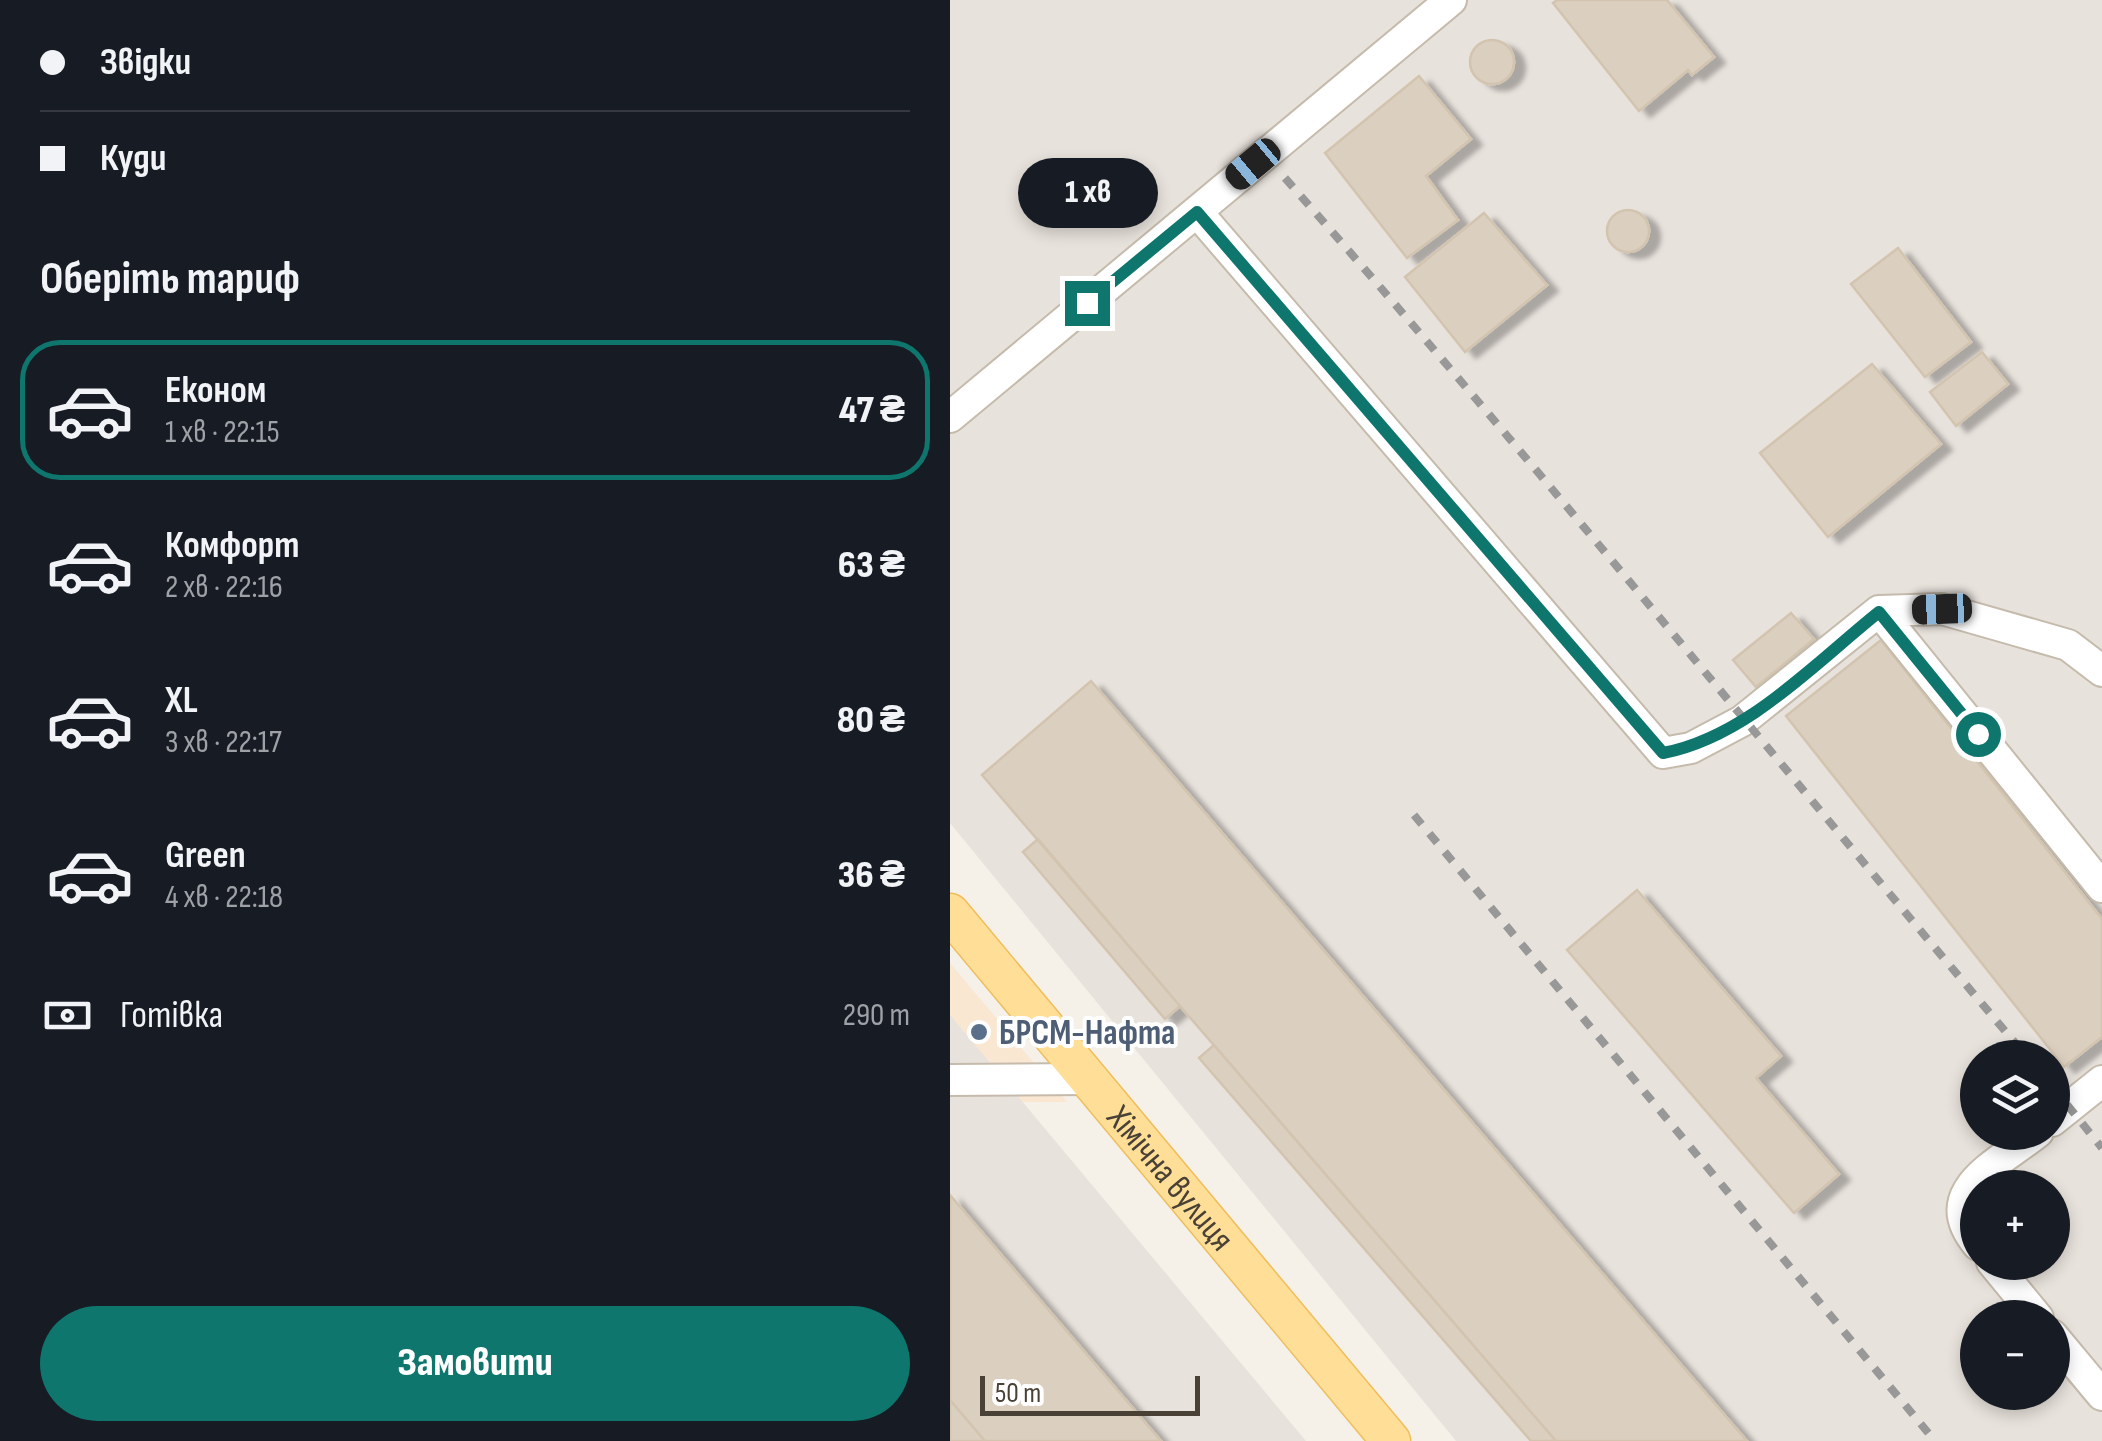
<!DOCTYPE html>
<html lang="uk">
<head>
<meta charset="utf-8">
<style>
	body { margin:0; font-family:"Sofia Sans Condensed",sans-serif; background:#20242c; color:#f1f3f6; height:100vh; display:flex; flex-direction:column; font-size:38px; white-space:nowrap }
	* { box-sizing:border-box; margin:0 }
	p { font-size:32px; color:#9ea1a6 }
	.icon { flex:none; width:55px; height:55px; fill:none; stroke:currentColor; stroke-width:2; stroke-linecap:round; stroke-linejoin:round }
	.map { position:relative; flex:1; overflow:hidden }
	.panel { display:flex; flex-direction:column; background:#171b24; width:950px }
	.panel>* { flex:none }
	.top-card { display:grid; align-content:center; height:220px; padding:0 40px; background:#171b24 }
	.controls { position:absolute; left:1010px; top:1040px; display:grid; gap:20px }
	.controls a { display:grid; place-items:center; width:110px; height:110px; border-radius:50%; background:#171b24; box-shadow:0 5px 15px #0003; font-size:50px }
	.scale { position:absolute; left:30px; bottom:25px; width:220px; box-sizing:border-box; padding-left:10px; border:5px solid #494136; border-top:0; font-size:28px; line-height:35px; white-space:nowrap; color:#494136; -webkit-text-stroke:8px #fff; paint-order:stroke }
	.end { position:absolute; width:45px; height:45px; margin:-22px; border:12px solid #0f766e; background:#fff; box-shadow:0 0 0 5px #fff }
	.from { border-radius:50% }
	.bubble { position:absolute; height:70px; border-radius:35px; background:#171b24; box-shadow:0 5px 15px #0003; font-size:32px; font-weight:800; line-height:70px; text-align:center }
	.car { position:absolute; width:30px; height:60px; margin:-30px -15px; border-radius:12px; box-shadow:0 0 8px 2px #0007; background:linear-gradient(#222 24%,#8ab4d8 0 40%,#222 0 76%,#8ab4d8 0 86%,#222 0) }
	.top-card b { display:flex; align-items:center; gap:35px; height:95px; font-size:38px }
	.top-card b+b { border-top:2px solid #363941 }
	.top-card i { width:25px; height:25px; background:#f1f3f6 }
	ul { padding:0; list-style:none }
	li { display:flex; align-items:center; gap:30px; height:140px; margin:0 20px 15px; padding:0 20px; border:5px solid transparent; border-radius:40px }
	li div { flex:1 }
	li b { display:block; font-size:38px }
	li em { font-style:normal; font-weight:800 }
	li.active { border-color:#0f766e }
	li>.icon { width:90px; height:90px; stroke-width:1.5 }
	h2 { padding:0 40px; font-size:45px; line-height:120px }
	.pay { display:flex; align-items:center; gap:25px; height:110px; padding:0 40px; font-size:38px }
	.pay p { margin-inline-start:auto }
	.primary-button { display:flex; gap:20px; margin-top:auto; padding:20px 40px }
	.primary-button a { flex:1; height:115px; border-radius:60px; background:#0f766e; color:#fff; font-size:40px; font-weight:800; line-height:115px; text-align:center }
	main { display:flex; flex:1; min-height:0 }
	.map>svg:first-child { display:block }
	.commercial { fill:#f9e7d1 }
	.industrial { fill:#e8e2dc; fill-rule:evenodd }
	.building { fill:#dbcfbf; stroke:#d3c4af; stroke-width:2.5; filter:url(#shadow) }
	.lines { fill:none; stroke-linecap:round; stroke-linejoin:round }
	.minor-casing { stroke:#c5bbac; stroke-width:34 }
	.major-casing { stroke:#eebe5d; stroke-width:41 }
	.minor { stroke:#fff; stroke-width:30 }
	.major { stroke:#ffde97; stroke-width:38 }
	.rail { stroke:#989898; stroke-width:8; stroke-dasharray:12 12; stroke-linecap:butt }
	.route { stroke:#0f766e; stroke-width:12 }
	.service-dot { fill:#5c6f8a; stroke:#fff; stroke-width:4 }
	.labels { text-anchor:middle; stroke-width:8; stroke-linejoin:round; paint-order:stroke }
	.service-label { font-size:35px; font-weight:bold; fill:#4e5e75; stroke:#fff; text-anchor:start }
	.street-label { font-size:35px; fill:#494136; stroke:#fff }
</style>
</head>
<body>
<main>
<section class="panel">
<div class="top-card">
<b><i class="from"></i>Звідки</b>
<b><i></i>Куди</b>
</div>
<h2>Оберіть тариф</h2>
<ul>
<li class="active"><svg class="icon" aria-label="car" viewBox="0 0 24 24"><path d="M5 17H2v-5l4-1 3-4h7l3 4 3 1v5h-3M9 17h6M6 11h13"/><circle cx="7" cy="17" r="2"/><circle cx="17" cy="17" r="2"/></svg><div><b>Економ</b><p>1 хв · 22:15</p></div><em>47 ₴</em></li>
<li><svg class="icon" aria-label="car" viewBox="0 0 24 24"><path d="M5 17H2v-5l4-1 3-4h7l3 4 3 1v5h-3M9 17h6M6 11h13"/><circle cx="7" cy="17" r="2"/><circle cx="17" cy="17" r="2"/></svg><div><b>Комфорт</b><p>2 хв · 22:16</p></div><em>63 ₴</em></li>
<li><svg class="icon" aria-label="car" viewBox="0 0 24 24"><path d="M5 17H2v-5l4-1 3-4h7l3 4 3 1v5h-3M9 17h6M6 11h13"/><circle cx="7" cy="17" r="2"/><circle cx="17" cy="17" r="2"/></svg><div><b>XL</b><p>3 хв · 22:17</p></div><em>80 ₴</em></li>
<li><svg class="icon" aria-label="car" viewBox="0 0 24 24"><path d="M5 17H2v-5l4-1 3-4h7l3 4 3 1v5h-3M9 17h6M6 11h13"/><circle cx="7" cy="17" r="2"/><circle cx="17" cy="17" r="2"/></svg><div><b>Green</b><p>4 хв · 22:18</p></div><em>36 ₴</em></li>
</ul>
<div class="pay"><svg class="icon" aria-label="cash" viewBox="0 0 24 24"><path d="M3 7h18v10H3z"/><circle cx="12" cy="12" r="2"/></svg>Готівка<p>290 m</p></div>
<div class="primary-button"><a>Замовити</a></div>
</section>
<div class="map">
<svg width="1152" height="1441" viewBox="0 0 1152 1441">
	<defs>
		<filter id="shadow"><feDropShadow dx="11" dy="6" stdDeviation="2.5" flood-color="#0004"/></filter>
	</defs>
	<rect width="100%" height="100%" fill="#f5f1e8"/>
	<!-- commercial -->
	<path class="commercial" d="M 0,963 L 117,1102 L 0,1102 Z"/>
	<!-- industrial -->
	<path class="industrial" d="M 0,0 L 1152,0 L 1152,1441 L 506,1441 L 0,823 ZM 1028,1058 L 1102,1058 L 1102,1132 L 1028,1132 ZM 1028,1188 L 1102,1188 L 1102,1262 L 1028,1262 ZM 1028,1318 L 1102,1318 L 1102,1392 L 1028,1392 Z
		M 0,1015 L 356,1441 L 0,1441 Z"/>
	<!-- building -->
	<path class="building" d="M 607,0 L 717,0 L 764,57 L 742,75 L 738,70 L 689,111 L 603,3 Z
		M520 62a22 22 0 1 1 44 0a22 22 0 1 1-44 0Z
		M 469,76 L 521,139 L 476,176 L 508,220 L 457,258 L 375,153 Z
		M657 231a21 21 0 1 1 42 0a21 21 0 1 1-42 0Z
		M 534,213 L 597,285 L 515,352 L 455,277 Z
		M 948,248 L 1021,342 L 975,377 L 901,284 Z
		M 1032,352 L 1058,384 L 1006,426 L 980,392 Z
		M 922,364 L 991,444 L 878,537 L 810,453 Z
		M 841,613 L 864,639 L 806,687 L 783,660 Z
		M 931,640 L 1152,919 L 1152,1037 L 1114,1067 L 836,716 Z
		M 141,681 L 199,748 L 797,1441 L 606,1441 L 230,1006 L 32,775 Z
		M 88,839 L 230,1006 L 215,1019 L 73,852 Z
		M 687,890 L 831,1056 L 806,1078 L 889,1174 L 844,1213 L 617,950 Z
		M 264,1045 L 606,1441 L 581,1441 L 249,1058 Z
		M 0,1195 L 211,1441 L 35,1441 L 0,1400 Z
		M 0,1400 L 35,1441 L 0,1441 Z"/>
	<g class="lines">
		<defs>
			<path id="minor" d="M 247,212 L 713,753 L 741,748 L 792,721 L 929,611 L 992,609 L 1118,645 L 1152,671
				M 0,417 L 501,0
				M 929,611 L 1152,887
				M 0,1080 L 139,1079
				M 1102,1121 L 1152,1081
				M 1028,1245 C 983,1191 1047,1165 1088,1132
				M 1042,1262 L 1088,1318
				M 1102,1335 L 1152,1395"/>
			<g id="major">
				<path id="s1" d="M 0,913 L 441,1441"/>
			</g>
		</defs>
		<!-- minor casing -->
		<use href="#minor" class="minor-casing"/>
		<!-- major casing -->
		<use href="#major" class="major-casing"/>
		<!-- minor -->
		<use href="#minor" class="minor"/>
		<!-- major -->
		<use href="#major" class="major"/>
		<!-- rail -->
		<path class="rail" d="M 335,178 C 589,466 829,765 1078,1058
			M 464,815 L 985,1441
			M 1102,1086 L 1152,1148"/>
	</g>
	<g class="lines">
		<!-- route -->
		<path class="route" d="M 137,303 L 247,212 L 713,753 C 797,737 865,663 929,612 L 1028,734"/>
	</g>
	<!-- markers -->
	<circle class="service-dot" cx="29" cy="1032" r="10"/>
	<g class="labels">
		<!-- service labels -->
		<g class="service-label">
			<text x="49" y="1044">БРСМ-Нафта</text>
		</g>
		<!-- street labels -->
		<g class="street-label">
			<text dy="12" stroke="none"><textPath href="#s1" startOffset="345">Хімічна вулиця</textPath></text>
		</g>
	</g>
</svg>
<div class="controls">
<a><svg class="icon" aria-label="layers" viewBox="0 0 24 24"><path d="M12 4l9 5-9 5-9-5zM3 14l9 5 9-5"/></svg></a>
<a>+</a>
<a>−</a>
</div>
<div class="scale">50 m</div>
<i class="end from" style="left:1028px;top:734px"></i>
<i class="end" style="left:137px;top:303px"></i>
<div class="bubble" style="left:68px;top:158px;width:140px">1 хв</div>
<i class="car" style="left:303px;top:164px;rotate:230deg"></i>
<i class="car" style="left:992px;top:609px;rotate:268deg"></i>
</div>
</main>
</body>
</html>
